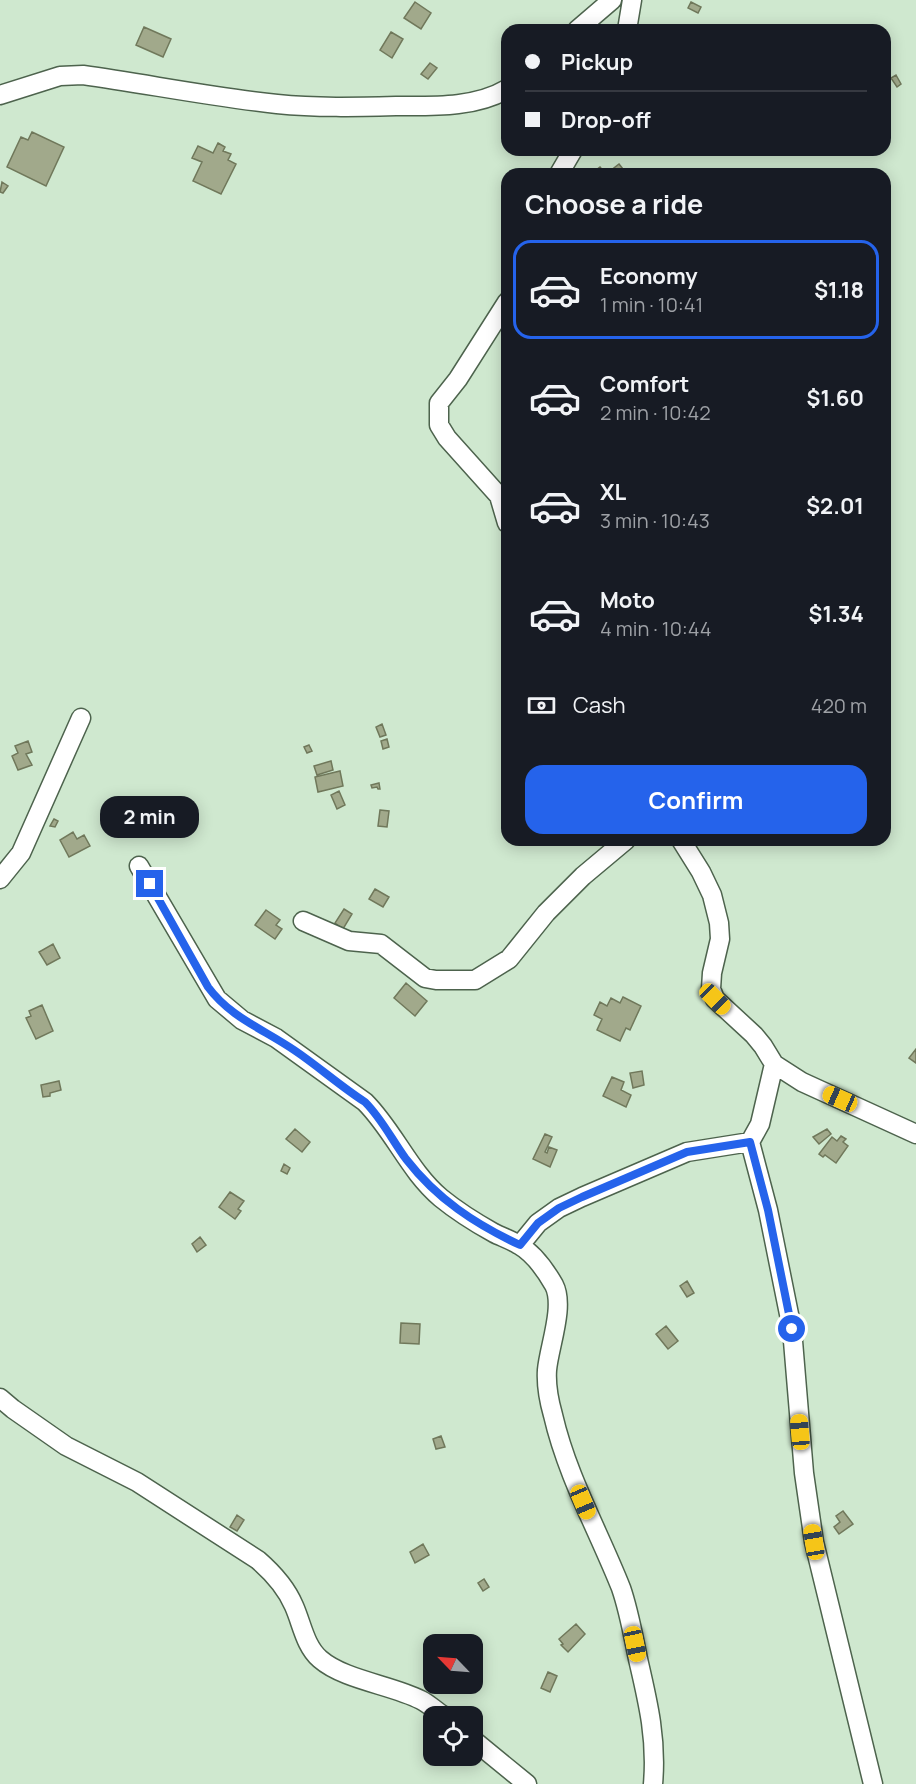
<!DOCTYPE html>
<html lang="en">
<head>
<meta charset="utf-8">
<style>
	body { margin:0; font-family:Manrope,sans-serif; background:#20242c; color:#f1f3f6; height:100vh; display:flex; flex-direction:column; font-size:22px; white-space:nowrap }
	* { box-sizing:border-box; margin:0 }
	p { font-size:20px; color:#9ea1a6 }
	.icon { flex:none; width:33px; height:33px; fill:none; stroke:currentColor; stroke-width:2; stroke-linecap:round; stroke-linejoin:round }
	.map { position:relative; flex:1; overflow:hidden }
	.details { position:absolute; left:501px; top:168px; width:390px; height:678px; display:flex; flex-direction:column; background:#171b24; border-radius:18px; box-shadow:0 3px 15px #0003 }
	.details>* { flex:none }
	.hud { position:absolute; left:501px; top:24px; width:390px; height:132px; border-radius:18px; box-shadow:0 3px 15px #0003; display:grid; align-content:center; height:132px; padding:0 24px; background:#171b24 }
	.needle { width:39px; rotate:295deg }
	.controls { position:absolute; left:423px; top:1634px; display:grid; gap:12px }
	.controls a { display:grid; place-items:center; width:60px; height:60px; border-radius:12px; background:#171b24; box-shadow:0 3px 15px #0003; font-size:30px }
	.end { position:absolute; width:27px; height:27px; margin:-14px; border:8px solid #2563eb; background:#fff; box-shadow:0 0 0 3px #fff }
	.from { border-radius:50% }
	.bubble { position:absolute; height:42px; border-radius:18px; background:#171b24; box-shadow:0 3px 15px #0003; font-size:20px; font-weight:700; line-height:42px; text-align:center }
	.car { position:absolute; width:18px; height:36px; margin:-18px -9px; border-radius:8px; box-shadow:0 0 4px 2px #0007; background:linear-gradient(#f5c518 24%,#345 0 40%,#f5c518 0 76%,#345 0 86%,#f5c518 0) }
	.hud b { display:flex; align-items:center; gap:21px; height:57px; font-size:22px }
	.hud b+b { border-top:2px solid #363941 }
	.hud i { width:15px; height:15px; background:#f1f3f6 }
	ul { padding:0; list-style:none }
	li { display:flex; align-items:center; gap:18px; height:99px; margin:0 12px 9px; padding:0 12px; border:3px solid transparent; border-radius:18px }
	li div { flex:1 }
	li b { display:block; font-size:22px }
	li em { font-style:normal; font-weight:700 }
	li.current { border-color:#2563eb }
	li>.icon { width:54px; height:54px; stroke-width:1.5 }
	h2 { padding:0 24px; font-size:27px; line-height:72px }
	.pay { display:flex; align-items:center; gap:15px; height:66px; padding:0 24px; font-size:22px }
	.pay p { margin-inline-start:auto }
	.primary-button { display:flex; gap:12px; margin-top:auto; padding:12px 24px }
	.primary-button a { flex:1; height:69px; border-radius:18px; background:#2563eb; color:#fff; font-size:24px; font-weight:700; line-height:69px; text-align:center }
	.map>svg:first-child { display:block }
	.building { fill:#a1a98b; stroke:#70785b; stroke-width:1.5 }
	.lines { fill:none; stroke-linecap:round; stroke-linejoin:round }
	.street-casing { stroke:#4d634d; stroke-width:21 }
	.street { stroke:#fff; stroke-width:18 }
	.route { stroke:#2563eb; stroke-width:8 }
</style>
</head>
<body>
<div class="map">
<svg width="916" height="1784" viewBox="0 0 916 1784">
	<rect width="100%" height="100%" fill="#cfe8cf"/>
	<!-- building -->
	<path class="building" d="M 415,2 L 431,13 L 421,29 L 404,18 Z
		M 691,2 L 701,7 L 698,13 L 688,8 Z
		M 144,27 L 171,39 L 163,57 L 136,45 Z
		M 391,32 L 403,39 L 392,58 L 380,50 Z
		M 430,63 L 437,68 L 428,79 L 421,74 Z
		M 896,75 L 901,84 L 897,87 L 891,78 Z
		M 32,132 L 64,147 L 46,186 L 7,167 L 21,137 L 28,140 Z
		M 218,143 L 225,147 L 223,151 L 231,154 L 228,160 L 236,164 L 221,194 L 193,181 L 202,162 L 192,158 L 198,146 L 213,153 Z
		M 619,164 L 627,174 L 593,174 L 592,173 L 600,167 L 606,174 Z
		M 2,182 L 8,186 L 3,193 L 0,192 Z
		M 382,724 L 386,735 L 380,737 L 376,727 Z
		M 387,739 L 389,747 L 383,749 L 381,741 Z
		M 28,741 L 32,752 L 26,754 L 32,765 L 18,770 L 12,756 L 18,753 L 15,746 Z
		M 309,745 L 312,751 L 307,753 L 304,747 Z
		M 331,761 L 333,770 L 317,775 L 314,766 Z
		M 340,771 L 343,786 L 318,792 L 315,777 Z
		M 379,783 L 380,789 L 378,789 L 377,787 L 372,788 L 371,785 Z
		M 339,791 L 345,805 L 337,809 L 331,795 Z
		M 380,810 L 389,811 L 387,827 L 378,826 Z
		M 54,819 L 58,821 L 55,827 L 50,826 Z
		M 73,832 L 77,839 L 84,835 L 90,846 L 69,857 L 60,840 Z
		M 375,889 L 389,897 L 383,907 L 369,899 Z
		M 344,909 L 352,914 L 343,929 L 335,923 Z
		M 266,910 L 280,920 L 276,925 L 282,929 L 275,939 L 255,925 Z
		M 53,944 L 60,958 L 47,965 L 39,952 Z
		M 406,983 L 427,1001 L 415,1016 L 394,998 Z
		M 623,997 L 641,1006 L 630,1030 L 626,1028 L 620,1041 L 597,1030 L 602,1019 L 594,1015 L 600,1002 L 607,1006 L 611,998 L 620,1003 Z
		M 42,1005 L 53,1031 L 36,1039 L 26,1018 L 31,1016 L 29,1011 Z
		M 916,1049 L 916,1063 L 909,1058 Z
		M 642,1071 L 644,1085 L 633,1088 L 630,1073 Z
		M 612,1077 L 624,1082 L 621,1090 L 631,1095 L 626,1107 L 603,1096 Z
		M 59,1081 L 61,1090 L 50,1093 L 50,1096 L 43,1097 L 41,1085 Z
		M 295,1129 L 310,1142 L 302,1152 L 286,1139 Z
		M 827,1129 L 831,1134 L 819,1144 L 813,1137 Z
		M 545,1134 L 552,1137 L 545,1152 L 547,1153 L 549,1147 L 557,1150 L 550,1167 L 533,1159 Z
		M 841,1136 L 846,1139 L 843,1142 L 848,1146 L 836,1163 L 825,1155 L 823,1157 L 819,1154 L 832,1137 L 837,1141 Z
		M 284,1164 L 290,1168 L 287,1174 L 281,1171 Z
		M 230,1192 L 244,1201 L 238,1209 L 241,1211 L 235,1219 L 219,1207 Z
		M 200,1237 L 206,1245 L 197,1252 L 192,1244 Z
		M 687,1281 L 694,1293 L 687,1297 L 680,1286 Z
		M 401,1323 L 420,1324 L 419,1344 L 400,1343 Z
		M 666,1326 L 678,1341 L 668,1349 L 656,1334 Z
		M 441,1436 L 445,1447 L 436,1449 L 433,1439 Z
		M 843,1511 L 853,1524 L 839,1534 L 834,1527 L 840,1522 L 836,1516 Z
		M 237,1515 L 244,1520 L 237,1531 L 230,1527 Z
		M 423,1544 L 429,1555 L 415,1563 L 410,1552 Z
		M 484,1579 L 489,1587 L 483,1591 L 478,1583 Z
		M 576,1624 L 585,1634 L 568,1652 L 561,1645 L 563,1644 L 559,1639 Z
		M 548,1672 L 557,1676 L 550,1692 L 541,1688 Z"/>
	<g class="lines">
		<defs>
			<path id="street" d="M 577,30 L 612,0
				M 627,30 L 632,0
				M 0,95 L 60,76 L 83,75 C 147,84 212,97 277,104 C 316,108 356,107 396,106 C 432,106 475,108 507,89
				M 559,174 L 573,150
				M 507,302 L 458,379 L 439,403 L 439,425 L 447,438 L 499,496 L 507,523
				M 681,840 L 701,872 L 712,895 L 719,923 L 720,939 L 712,973 L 711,989 L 715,999 L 754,1035 L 763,1046 L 774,1064 L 802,1082 L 916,1134
				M 139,866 L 217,999 L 242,1020 L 276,1038 L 365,1102 C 394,1131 409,1171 441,1198 C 457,1211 476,1223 494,1233 C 502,1237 511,1240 519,1245 C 533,1253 546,1271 554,1285 C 565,1306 549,1347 547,1370 C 546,1385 549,1401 553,1415 C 567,1476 598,1530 621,1588 C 629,1611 633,1635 638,1659 C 648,1702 657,1739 653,1784
				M 0,879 L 21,853 L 81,718
				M 303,921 L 349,941 L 381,944 L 425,978 L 436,980 L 475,980 L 509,959 L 546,913 L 583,876 L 626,840
				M 750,1142 L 768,1210 L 792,1329 L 804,1473 L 814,1542 L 873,1784
				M 520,1245 L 538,1223 L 559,1208 L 582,1197 L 687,1152 L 750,1142 L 760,1124 L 774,1064
				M 0,1398 L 13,1409 L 66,1446 L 137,1482 L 258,1560 C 273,1573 286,1587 294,1606 C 302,1624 305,1646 320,1659 C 344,1680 392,1685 421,1700 C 429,1704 436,1711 444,1716
				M 472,1739 L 527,1784"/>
		</defs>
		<!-- street casing -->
		<use href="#street" class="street-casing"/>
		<!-- street -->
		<use href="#street" class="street"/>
	</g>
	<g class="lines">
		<!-- route -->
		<path class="route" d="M 150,884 L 208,987 C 230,1017 263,1029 294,1050 C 318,1066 340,1086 365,1102 C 382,1119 392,1140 406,1159 C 437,1199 475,1224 520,1245 L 538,1223 L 559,1208 L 582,1197 L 687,1152 L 750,1142 L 768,1210 L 792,1329"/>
	</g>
</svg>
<div class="controls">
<a><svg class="needle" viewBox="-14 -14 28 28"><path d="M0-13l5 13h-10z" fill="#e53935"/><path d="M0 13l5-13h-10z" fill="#9ea1a6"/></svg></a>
<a><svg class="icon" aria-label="locate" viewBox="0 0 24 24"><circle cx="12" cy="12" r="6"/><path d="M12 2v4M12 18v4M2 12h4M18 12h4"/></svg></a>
</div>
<i class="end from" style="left:792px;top:1329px"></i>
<i class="end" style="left:150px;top:884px"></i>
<div class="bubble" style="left:100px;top:796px;width:99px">2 min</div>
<i class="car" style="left:715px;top:999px;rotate:135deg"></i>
<i class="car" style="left:840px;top:1099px;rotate:294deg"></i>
<i class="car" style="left:800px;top:1432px;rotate:355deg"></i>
<i class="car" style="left:583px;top:1502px;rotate:157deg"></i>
<i class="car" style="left:814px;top:1542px;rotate:351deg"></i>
<i class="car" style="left:635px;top:1644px;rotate:168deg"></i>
<div class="hud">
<b><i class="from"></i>Pickup</b>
<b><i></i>Drop-off</b>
</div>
<section class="details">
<h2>Choose a ride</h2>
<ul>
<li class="current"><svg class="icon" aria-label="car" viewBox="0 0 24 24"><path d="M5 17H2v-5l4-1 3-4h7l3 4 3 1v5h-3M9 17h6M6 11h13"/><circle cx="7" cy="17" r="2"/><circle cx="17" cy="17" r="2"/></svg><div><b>Economy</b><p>1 min · 10:41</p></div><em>$1.18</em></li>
<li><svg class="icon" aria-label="car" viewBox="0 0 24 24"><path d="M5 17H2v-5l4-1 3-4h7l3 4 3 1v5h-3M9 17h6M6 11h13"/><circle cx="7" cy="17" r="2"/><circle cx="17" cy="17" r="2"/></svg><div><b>Comfort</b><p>2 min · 10:42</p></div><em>$1.60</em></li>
<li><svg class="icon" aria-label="car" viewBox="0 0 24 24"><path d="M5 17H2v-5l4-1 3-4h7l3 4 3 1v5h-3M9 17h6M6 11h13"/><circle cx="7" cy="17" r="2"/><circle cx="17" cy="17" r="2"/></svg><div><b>XL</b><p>3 min · 10:43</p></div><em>$2.01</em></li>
<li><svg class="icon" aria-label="car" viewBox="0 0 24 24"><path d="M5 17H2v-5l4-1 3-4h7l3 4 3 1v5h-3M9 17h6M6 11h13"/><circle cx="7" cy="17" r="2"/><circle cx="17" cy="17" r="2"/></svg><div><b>Moto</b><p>4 min · 10:44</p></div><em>$1.34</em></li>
</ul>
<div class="pay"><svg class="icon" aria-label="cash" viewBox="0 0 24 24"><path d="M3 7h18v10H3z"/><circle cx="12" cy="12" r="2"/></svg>Cash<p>420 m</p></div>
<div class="primary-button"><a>Confirm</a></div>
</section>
</div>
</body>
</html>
